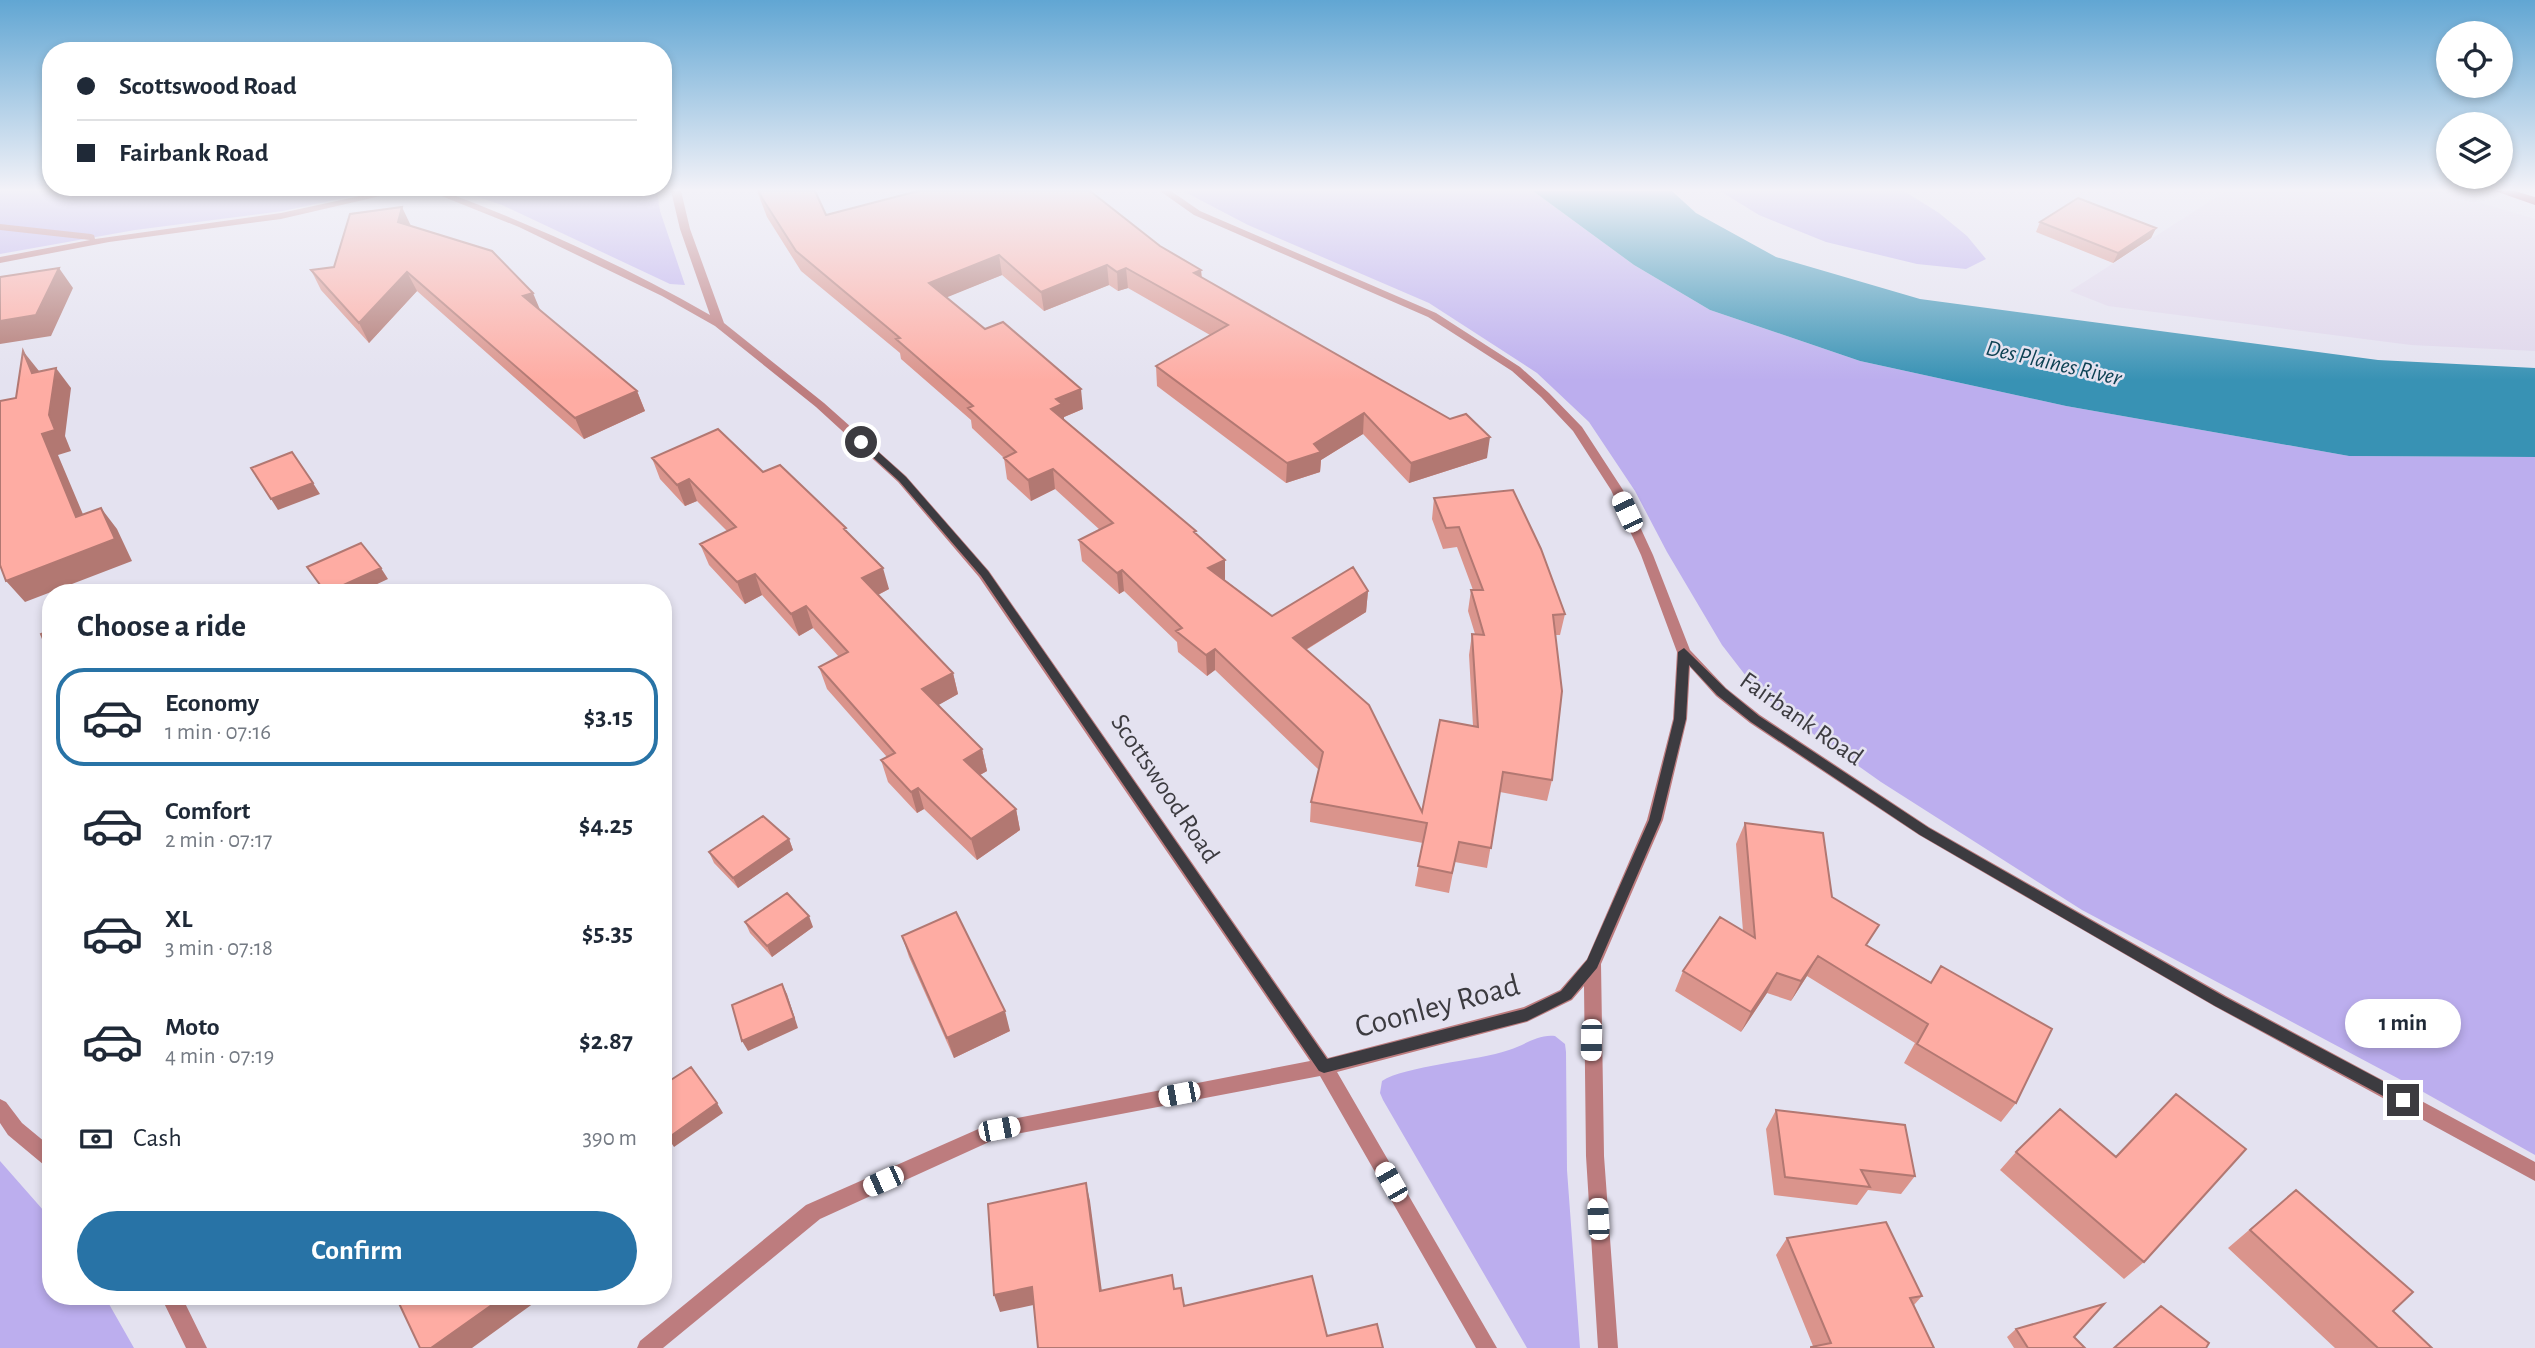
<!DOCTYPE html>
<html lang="en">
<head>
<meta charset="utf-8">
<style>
	body { margin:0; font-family:"Alegreya Sans",sans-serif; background:#f2f2f3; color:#1f2937; height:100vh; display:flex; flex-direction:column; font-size:26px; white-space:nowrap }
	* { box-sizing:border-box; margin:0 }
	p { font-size:23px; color:#747a83 }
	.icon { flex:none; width:38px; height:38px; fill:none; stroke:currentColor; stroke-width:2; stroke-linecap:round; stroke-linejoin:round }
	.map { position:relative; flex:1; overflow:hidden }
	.drawer { position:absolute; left:42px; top:584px; width:630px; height:721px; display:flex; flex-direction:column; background:#fff; border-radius:28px; box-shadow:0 4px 10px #0003 }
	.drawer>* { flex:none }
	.top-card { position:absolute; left:42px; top:42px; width:630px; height:154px; border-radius:28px; box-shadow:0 4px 10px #0003; display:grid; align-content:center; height:154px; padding:0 35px; background:#fff }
	.fabs { position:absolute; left:2436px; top:21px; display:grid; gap:14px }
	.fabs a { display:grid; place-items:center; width:77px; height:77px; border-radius:50%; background:#fff; box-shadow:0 4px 10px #0003; font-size:35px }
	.end { position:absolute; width:32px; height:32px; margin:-16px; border:9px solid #3c3b40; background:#fff; box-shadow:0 0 0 4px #fff }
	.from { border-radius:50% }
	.bubble { position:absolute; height:49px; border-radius:24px; background:#fff; box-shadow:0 4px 10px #0003; font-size:23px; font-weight:600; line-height:49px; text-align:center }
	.car { position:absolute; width:21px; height:42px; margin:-21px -10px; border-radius:9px; box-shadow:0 0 5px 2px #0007; background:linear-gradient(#fff 24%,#345 0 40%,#fff 0 76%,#345 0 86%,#fff 0) }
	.top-card b { display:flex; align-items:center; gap:24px; height:66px; font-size:26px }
	.top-card b+b { border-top:2px solid #e0e1e3 }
	.top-card i { width:18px; height:18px; background:#1f2937 }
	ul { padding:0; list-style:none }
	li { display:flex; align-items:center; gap:21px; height:98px; margin:0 14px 10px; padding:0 21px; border:4px solid transparent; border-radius:28px }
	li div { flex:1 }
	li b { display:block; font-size:26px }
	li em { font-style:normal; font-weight:600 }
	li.selected { border-color:#2873a6 }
	li>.icon { width:63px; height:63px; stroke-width:1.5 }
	h2 { padding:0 35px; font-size:32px; line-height:84px }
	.pay { display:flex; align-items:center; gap:18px; height:77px; padding:0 35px; font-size:26px }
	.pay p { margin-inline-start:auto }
	.primary-button { display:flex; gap:14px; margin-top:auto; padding:14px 35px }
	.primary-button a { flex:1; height:80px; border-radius:42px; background:#2873a6; color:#fff; font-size:28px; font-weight:600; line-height:80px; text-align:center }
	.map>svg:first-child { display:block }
	.commercial { fill:#dfd6eb }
	.green { fill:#bcaeee }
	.water { fill:#3892b4 }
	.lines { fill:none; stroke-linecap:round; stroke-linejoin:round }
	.street { fill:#bd7c7e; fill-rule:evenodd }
	.primary { fill:#8e132c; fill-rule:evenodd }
	.wall { fill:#da948c }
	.shaded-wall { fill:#b27872 }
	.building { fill:#feaca3; stroke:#b27872; stroke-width:2 }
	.route { fill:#3c3b40 }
	.labels { text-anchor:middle; stroke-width:5; stroke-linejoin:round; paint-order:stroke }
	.far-water-label { font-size:23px; font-style:italic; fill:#0d4153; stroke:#e4e2f0 }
	.street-label { font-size:26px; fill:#3c3b40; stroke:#e4e2f0 }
	.near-street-label { font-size:32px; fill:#3c3b40; stroke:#e4e2f0 }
</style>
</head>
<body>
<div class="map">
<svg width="2535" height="1348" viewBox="0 0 2535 1348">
	<rect width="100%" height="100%" fill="#e4e2f0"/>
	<!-- commercial -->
	<path class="commercial" d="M 2226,191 L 2441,191 L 2535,219 L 2535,351 L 2411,345 L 2108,306 L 2070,291 Z"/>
	<!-- green -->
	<path class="green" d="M 0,191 L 376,191 L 283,211 L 135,230 L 0,254 Z
		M 460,191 L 657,191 L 660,211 L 685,285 L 670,284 L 502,205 Z
		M 1183,191 L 1533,191 L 1634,265 L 1710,310 L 1860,361 L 2066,406 L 2349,456 L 2535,457 L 2535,1155 L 2418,1089 L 2082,910 L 1881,782 L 1782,712 L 1749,680 L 1722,645 L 1667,552 L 1635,491 L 1589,422 L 1537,373 L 1429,303 L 1248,225 Z
		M 1720,191 L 1904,191 L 1939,213 L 1967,236 L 1986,259 L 1966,269 L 1917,264 L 1826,242 L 1759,215 Z
		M 1555,1036 L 1565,1044 L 1566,1052 L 1567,1170 L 1580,1348 L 1527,1348 L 1383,1100 L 1380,1093 L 1382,1081 C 1404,1066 1477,1061 1509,1050 C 1525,1045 1538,1034 1555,1036 Z
		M 0,1161 L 51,1219 L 51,1297 L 105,1297 L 134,1348 L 0,1348 Z"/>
	<!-- water -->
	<path class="water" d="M 1533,191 L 1672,191 L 1696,213 L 1776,257 L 1920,299 L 2378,360 L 2535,368 L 2535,457 L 2349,456 L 2066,406 L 1860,361 L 1710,310 L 1634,265 Z"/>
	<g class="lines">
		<!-- street -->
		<path class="street" d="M 383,191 L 402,191 L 281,219 L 109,242 L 0,263 L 0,257 L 90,240 L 0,230 L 0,224 L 91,234 L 94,235 L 95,239 L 281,213 Z
			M 429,191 L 443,191 C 535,226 625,266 710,315 L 680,229 L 671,191 L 681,191 L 690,229 L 724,323 L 824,403 L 906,476 L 989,571 L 1328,1058 L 1524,1007 L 1560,990 L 1587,959 L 1647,820 L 1673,719 L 1677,652 L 1641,555 L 1611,490 L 1573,431 L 1541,397 L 1512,371 L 1428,317 L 1194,215 L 1160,191 L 1171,191 L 1200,211 L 1436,313 L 1520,367 L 1549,393 L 1582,427 L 1623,490 L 1653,555 L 1690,650 L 1726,688 L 1760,715 L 1929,827 L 2226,996 L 2535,1162 L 2535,1181 L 2214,1006 L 1919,835 L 1750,723 L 1716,696 L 1690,667 L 1687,719 L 1663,820 L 1601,964 L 1604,1156 L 1618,1348 L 1598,1348 L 1586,1156 L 1584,986 L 1572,1000 L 1527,1022 L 1337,1072 L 1497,1348 L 1476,1348 L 1320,1076 L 1000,1137 L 820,1219 L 663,1348 L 637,1348 L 640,1341 L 806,1205 L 992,1123 L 1310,1061 L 979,577 L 898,482 L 816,407 L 715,326 L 662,296 L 519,227 Z
			M 0,1099 L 6,1102 L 22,1123 L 51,1147 L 51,1168 L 44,1165 L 8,1135 L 0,1123 Z
			M 161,1297 L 182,1297 L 207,1348 L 186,1348 Z"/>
		<!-- primary -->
		<path class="primary" d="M 2495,191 L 2515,191 L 2535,197 L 2535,205 Z"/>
	</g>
	<!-- wall -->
	<path class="wall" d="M 757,191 L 815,191 L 826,215 L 1160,246 L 1201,270 L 1202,278 L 1487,458 L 1409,483 L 1363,434 L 1321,460 L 1320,472 L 1286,483 L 1157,386 L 1156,366 L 1210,335 L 1128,288 L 1118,291 L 1109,285 L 1044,311 L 1002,275 L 946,297 L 1083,409 L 1064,417 L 1064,420 L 1196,534 L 1225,580 L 1272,616 L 1368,591 L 1366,612 L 1306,650 L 1422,812 L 1473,726 L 1469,655 L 1472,634 L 1475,634 L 1468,611 L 1471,590 L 1473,590 L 1457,547 L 1443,549 L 1432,519 L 1434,498 L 1565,614 L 1560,635 L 1555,635 L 1552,780 L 1547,801 L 1500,792 L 1487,868 L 1455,862 L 1449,893 L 1415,886 L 1423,843 L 1310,822 L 1311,802 L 1319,770 L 1215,670 L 1207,676 L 1178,652 L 1177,642 L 1124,591 L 1119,594 L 1082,561 L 1079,540 L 1100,530 L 1055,489 L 1031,501 L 1007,479 L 1004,458 L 972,428 L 971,420 L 901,359 L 900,353 L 801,271 L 767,217 Z
		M 2040,222 L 2156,228 L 2151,238 L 2113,263 L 2036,232 Z
		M 411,226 L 540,310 L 637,391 L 645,411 L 584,439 L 417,291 L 369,343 L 321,290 L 311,270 L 334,267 Z
		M 652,458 L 763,472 L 848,533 L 889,589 L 878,595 L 953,673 L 958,694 L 938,705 L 982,749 L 987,771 L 980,775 L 1016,809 L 1020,830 L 977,860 L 924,809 L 917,813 L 888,782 L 881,760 L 887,757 L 827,689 L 819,667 L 839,657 L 813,628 L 799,636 L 762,595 L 745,604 L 709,565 L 700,544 L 727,531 L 697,501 L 685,506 L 660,479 Z
		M 1745,823 L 1832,897 L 1868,946 L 1931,982 L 1941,966 L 2016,1103 L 2001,1122 L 1904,1063 L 1915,1043 L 1807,976 L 1791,1001 L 1767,993 L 1741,1032 L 1675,991 L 1683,971 L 1743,931 L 1736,844 Z
		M 789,839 L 793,850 L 738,888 L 714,863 L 709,852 Z
		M 745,922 L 813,927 L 772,957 L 750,933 Z
		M 902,936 L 1010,1031 L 954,1058 L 909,957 Z
		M 1776,1110 L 1915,1176 L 1901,1194 L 1868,1190 L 1857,1205 L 1774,1195 L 1766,1129 Z
		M 2016,1152 L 2144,1262 L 2124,1279 L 2000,1170 Z
		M 2296,1190 L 2393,1311 L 2432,1348 L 2335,1348 L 2228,1248 Z
		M 1787,1238 L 1922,1296 L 1914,1305 L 1934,1348 L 1810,1348 L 1813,1346 L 1776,1255 Z
		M 2016,1329 L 2074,1337 L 2085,1348 L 2014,1348 L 2007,1337 Z"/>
	<!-- shaded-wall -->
	<path class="shaded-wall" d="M 402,207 L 411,226 L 408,241 L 398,222 Z
		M 2156,228 L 2151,238 L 2113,263 L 2118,253 Z
		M 999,255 L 1002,275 L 933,303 L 929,283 Z
		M 1107,265 L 1109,285 L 1044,311 L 1041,292 Z
		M 59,268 L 73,288 L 51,336 L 0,344 L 0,321 Z
		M 1126,268 L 1128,288 L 1118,291 L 1117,272 Z
		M 1201,270 L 1202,289 L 1194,273 Z
		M 407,272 L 417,291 L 369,343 L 359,323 Z
		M 533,293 L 541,312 L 523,296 Z
		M 23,351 L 39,371 L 48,394 L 32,373 Z
		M 56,368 L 71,388 L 65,436 L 71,451 L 58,455 L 93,538 L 76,517 L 42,434 L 49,415 Z
		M 1081,389 L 1083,409 L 1064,417 L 1064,424 L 1051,409 L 1056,399 Z
		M 637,391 L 645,411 L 584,439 L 575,418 Z
		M 1364,413 L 1363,434 L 1321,460 L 1320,472 L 1286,483 L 1287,463 L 1314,444 Z
		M 1490,437 L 1487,458 L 1409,483 L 1411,463 Z
		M 1053,469 L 1055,489 L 1031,501 L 1028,480 Z
		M 689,479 L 697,501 L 685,506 L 677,485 Z
		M 313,483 L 320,494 L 278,510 L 271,499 Z
		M 101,508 L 117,529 L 132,561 L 25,602 L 6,581 Z
		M 1225,560 L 1225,580 L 1208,568 Z
		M 381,568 L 388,579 L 358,593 L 327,593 Z
		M 883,568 L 889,589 L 868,600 L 862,578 Z
		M 1122,570 L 1124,591 L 1119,594 L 1117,573 Z
		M 755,574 L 762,595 L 745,604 L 737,582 Z
		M 1368,591 L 1366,612 L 1292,658 L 1293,638 Z
		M 806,606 L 813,628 L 799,636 L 791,614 Z
		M 1215,649 L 1215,670 L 1207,676 L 1206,655 Z
		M 953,673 L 958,694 L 928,711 L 922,689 Z
		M 982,749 L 987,771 L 969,781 L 964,760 Z
		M 918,788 L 924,809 L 917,813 L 911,792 Z
		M 1016,809 L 1020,830 L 977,860 L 971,839 Z
		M 789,839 L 793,850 L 738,888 L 733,878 Z
		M 809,916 L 813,927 L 772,957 L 767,946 Z
		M 1818,956 L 1807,976 L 1791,1001 L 1801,981 Z
		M 1777,973 L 1767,993 L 1741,1032 L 1751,1012 Z
		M 782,984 L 787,994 L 798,1028 L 748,1051 L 742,1041 Z
		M 1005,1011 L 1010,1031 L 954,1058 L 947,1038 Z
		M 717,1103 L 723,1113 L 674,1147 L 668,1138 Z
		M 1086,1183 L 1090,1201 L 1104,1307 L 1100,1291 Z
		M 1032,1287 L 1038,1304 L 1000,1312 L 994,1295 Z
		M 503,1297 L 531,1297 L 534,1303 L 472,1348 L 431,1348 Z"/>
	<!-- building -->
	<path class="building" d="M 759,191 L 815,191 L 826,215 L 918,191 L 1090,191 L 1160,246 L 1201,270 L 1194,273 L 1450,419 L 1466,414 L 1490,437 L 1411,463 L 1364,413 L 1314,444 L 1321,452 L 1287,463 L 1156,366 L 1228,325 L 1126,268 L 1117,272 L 1107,265 L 1041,292 L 999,255 L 929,283 L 985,329 L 1003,322 L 1081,389 L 1056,399 L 1062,404 L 1051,409 L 1196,531 L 1194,532 L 1225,560 L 1208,568 L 1272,616 L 1353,567 L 1368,591 L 1293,638 L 1369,705 L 1422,812 L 1440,720 L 1478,727 L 1472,634 L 1484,635 L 1471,590 L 1483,590 L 1459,527 L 1446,528 L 1434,498 L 1513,490 L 1541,549 L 1565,614 L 1553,615 L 1562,691 L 1552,780 L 1503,772 L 1491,848 L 1459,842 L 1452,873 L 1418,866 L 1427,823 L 1311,802 L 1323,752 L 1215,649 L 1206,655 L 1176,631 L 1182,628 L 1122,570 L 1117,573 L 1079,540 L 1113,523 L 1053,469 L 1028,480 L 1004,458 L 1016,452 L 968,408 L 973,406 L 896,339 L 900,338 L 796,251 L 762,198 Z
		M 2078,198 L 2156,228 L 2118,253 L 2040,222 Z
		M 402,207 L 398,222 L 492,251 L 533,293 L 523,296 L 637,391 L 575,418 L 407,272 L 359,323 L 311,270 L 334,267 L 350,214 Z
		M 59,268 L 36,315 L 0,321 L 0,277 Z
		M 23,351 L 32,373 L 56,368 L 49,415 L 55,430 L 42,434 L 76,517 L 101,508 L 115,539 L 6,581 L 0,565 L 0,401 L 16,398 Z
		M 718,429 L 763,472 L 780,465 L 846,528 L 844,529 L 883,568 L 862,578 L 953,673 L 922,689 L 982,749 L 964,760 L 1016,809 L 971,839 L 918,788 L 911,792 L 881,760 L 895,753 L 819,667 L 848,652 L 806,606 L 791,614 L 755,574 L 737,582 L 700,544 L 736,527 L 689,479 L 677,485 L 652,458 Z
		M 292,452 L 313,483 L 271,499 L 251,468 Z
		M 361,543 L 381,568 L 326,593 L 307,567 Z
		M 51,630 L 51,658 L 41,634 Z
		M 763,816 L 789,839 L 733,878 L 709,852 Z
		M 1745,823 L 1823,833 L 1832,897 L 1879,925 L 1866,945 L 1931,983 L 1941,966 L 2052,1029 L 2016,1103 L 1917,1044 L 1928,1024 L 1818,956 L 1801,981 L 1777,973 L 1751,1012 L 1683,971 L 1720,917 L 1755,938 Z
		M 787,893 L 809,916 L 767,946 L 745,922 Z
		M 956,912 L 1005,1011 L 947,1038 L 902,936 Z
		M 782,984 L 794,1018 L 742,1041 L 732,1005 Z
		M 691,1067 L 717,1103 L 668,1138 L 663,1131 L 663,1085 Z
		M 2176,1094 L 2246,1149 L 2144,1262 L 2016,1152 L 2060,1109 L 2116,1157 Z
		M 1776,1110 L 1905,1125 L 1915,1176 L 1861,1170 L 1870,1187 L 1785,1177 Z
		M 1086,1183 L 1100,1291 L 1172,1275 L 1174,1289 L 1181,1288 L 1184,1306 L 1312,1276 L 1327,1336 L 1377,1324 L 1383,1348 L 1038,1348 L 1032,1287 L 994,1295 L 988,1204 Z
		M 2296,1190 L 2413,1292 L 2393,1311 L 2432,1348 L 2378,1348 L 2250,1230 Z
		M 1886,1222 L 1922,1296 L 1910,1298 L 1934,1348 L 1811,1348 L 1811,1347 L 1831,1343 L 1787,1238 Z
		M 396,1297 L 503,1297 L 431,1348 L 420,1348 Z
		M 2104,1304 L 2074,1337 L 2085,1348 L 2028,1348 L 2016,1329 Z
		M 2161,1306 L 2209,1343 L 2206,1348 L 2114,1348 Z"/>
	<!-- sky -->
	<linearGradient id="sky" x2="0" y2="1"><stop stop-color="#61a6d3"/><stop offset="0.5" stop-color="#f3f2f8"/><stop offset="1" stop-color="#f3f2f8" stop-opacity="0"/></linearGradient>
	<rect width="2535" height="380" fill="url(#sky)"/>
	<!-- route -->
	<path class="route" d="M 858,440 L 865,440 L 906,477 L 988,571 L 1327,1059 L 1524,1009 L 1561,991 L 1587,960 L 1649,820 L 1674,719 L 1678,652 L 1684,648 L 1726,689 L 1759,716 L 1929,828 L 2225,997 L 2409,1095 L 2411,1100 L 2409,1104 L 2398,1104 L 2215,1006 L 1920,835 L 1751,722 L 1717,695 L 1689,665 L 1686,719 L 1661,820 L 1597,968 L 1571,999 L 1527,1021 L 1324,1073 L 1319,1071 L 981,576 L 899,481 L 858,444 Z"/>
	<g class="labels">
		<!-- far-water labels -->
		<g class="far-water-label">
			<text transform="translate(2054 362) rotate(13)" y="8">Des Plaines River</text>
		</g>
		<!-- street labels -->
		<g class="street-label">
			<text transform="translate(1802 718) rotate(35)" y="9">Fairbank Road</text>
			<text transform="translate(1166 788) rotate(56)" y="9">Scottswood Road</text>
		</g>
		<!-- near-street labels -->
		<g class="near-street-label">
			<text transform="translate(1437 1005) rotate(-15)" y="11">Coonley Road</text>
		</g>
	</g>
</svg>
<div class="fabs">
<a><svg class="icon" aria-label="locate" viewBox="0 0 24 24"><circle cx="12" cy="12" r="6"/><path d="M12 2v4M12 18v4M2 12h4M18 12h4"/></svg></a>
<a><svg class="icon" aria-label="layers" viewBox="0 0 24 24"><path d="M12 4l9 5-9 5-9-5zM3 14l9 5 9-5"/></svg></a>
</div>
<i class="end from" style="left:861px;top:442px"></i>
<i class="end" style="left:2403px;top:1100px"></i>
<div class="bubble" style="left:2345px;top:999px;width:116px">1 min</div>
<i class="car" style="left:1627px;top:512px;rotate:335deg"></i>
<i class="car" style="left:1591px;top:1040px;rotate:181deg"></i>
<i class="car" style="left:1179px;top:1094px;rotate:259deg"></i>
<i class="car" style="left:999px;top:1129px;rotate:79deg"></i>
<i class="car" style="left:883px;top:1181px;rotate:246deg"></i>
<i class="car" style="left:1391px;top:1182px;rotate:330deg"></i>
<i class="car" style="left:1598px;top:1219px;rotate:357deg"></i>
<div class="top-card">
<b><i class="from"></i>Scottswood Road</b>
<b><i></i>Fairbank Road</b>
</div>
<section class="drawer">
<h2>Choose a ride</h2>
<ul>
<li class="selected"><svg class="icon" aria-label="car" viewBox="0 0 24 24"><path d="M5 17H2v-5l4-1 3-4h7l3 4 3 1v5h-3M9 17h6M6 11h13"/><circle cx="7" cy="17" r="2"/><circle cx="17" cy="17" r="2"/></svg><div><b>Economy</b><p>1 min · 07:16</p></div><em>$3.15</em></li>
<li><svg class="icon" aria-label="car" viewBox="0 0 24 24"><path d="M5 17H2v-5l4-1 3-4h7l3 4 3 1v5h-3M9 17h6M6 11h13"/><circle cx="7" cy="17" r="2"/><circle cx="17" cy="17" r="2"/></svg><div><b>Comfort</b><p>2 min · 07:17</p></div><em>$4.25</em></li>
<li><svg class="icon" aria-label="car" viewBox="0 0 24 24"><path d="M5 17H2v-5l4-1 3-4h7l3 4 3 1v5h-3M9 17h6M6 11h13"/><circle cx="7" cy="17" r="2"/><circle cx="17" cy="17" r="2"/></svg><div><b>XL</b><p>3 min · 07:18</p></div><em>$5.35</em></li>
<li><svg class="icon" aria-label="car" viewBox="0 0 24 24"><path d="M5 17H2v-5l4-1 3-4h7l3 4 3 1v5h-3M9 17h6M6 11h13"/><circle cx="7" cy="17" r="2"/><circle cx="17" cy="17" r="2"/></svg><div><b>Moto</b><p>4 min · 07:19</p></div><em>$2.87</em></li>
</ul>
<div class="pay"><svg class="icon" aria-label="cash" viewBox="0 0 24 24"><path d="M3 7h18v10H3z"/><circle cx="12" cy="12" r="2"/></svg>Cash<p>390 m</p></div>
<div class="primary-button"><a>Confirm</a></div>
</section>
</div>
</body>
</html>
